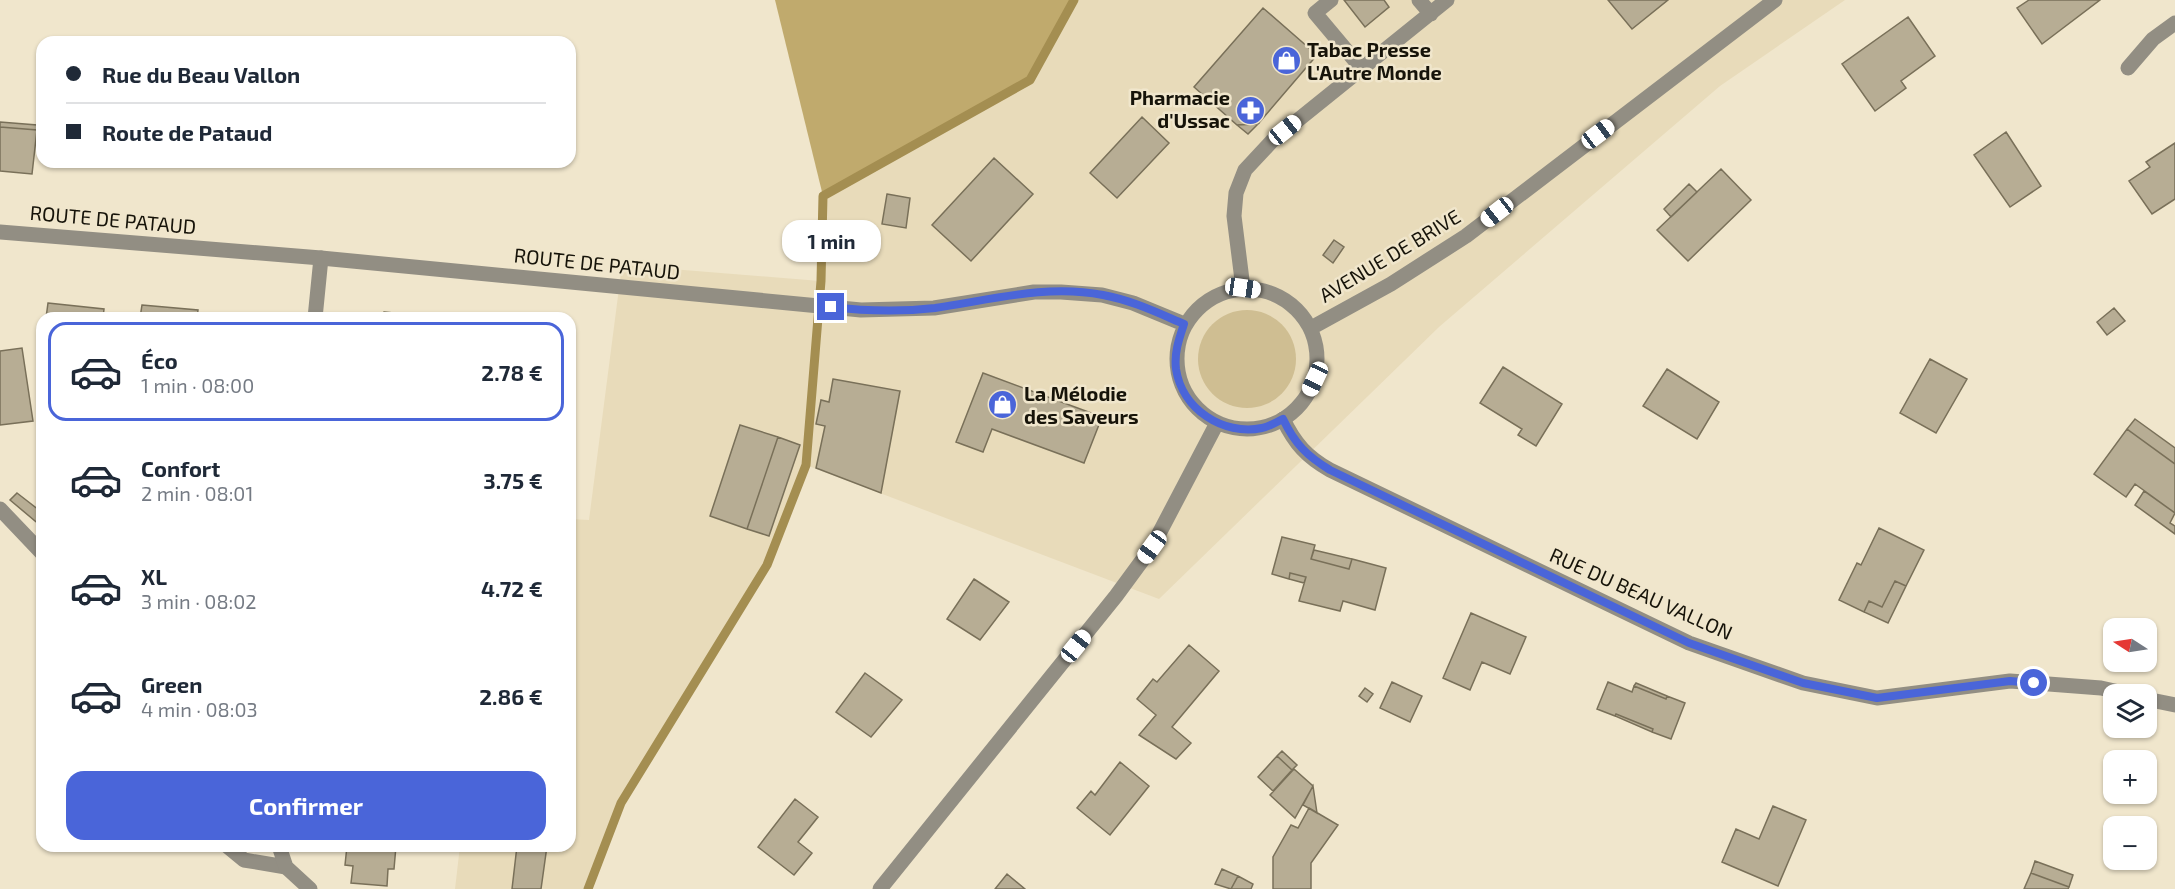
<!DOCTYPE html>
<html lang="fr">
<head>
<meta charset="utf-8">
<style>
	body { margin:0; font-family:"Exo 2",sans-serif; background:#f6f6f7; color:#1f2937; height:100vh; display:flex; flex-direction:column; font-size:22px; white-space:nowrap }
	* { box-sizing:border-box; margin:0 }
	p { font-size:20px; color:#747a83 }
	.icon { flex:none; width:33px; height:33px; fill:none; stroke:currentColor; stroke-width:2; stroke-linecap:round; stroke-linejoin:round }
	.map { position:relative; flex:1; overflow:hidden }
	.sheet { position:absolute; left:36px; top:312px; width:540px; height:540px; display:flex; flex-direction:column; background:#fff; border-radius:18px; box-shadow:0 2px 4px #0004 }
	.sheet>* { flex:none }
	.top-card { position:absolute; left:36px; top:36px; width:540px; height:132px; border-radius:18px; box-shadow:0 2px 4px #0004; display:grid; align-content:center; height:132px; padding:0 30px; background:#fff }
	.needle { width:39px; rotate:282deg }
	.controls { position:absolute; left:2103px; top:618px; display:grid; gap:12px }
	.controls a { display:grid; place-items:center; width:54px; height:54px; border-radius:12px; background:#fff; box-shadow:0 2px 4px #0004; font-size:30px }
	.end { position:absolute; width:27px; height:27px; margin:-14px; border:8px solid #4a65d9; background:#fff; box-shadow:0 0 0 3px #fff }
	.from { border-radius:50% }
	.bubble { position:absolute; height:42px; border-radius:18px; background:#fff; box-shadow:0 2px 4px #0004; font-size:20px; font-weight:700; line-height:42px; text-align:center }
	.car { position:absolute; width:18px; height:36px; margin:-18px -9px; border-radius:8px; box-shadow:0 0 4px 2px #0007; background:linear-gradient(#fff 24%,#345 0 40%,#fff 0 76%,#345 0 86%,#fff 0) }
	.top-card b { display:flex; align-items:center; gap:21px; height:57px; font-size:22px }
	.top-card b+b { border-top:2px solid #e0e1e3 }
	.top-card i { width:15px; height:15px; background:#1f2937 }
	ul { padding:10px 0 0; list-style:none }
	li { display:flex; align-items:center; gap:18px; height:99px; margin:0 12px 9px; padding:0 18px; border:3px solid transparent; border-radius:18px }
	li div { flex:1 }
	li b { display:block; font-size:22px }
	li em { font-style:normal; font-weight:700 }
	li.current { border-color:#4a65d9 }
	li>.icon { width:54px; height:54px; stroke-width:1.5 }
	.action { display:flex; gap:12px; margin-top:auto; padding:12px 30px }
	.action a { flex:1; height:69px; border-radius:18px; background:#4a65d9; color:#fff; font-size:24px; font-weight:700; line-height:69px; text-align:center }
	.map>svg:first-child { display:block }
	.built { fill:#e8dbba }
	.green { fill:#cfbe92 }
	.forest { fill:#c0aa6d }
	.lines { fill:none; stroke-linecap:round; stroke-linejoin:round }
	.stream { stroke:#a48e51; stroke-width:9 }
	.building { fill:#b7ad94; stroke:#797059; stroke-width:1.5 }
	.service { stroke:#928e83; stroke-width:15 }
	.minor { stroke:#928e83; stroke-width:15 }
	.tertiary { stroke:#928e83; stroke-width:15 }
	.route { stroke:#4a65d9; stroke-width:8 }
	.labels { text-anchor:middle; stroke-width:5; stroke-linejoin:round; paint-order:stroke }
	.poi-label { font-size:20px; font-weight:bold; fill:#161309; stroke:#f0e6cc; text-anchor:start }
	.street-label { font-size:20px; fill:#161309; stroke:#f0e6cc }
</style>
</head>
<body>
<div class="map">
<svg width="2175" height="889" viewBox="0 0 2175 889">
	<rect width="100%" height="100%" fill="#f0e6cc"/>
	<!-- built -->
	<path class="built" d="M 1074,0 L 1845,0 L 1720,86 L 1439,327 L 1159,599 L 806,465 L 767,565 L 621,803 L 591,886 L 588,889 L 455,889 L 460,846 L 570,846 L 570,519 L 589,520 L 622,265 L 820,281 L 823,196 L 1030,80 Z"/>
	<!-- green -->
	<path class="green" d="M1198 359a49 49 0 1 1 98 0a49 49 0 1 1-98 0Z"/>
	<!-- forest -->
	<path class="forest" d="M 775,0 L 1074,0 L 1030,80 L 823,196 Z"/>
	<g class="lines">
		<!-- stream -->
		<path class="stream" d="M 588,889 L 621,803 L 767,565 L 806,465 L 821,281 L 823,196 L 1030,80 L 1074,0"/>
	</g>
	<!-- building -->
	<path class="building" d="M 1344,0 L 1384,0 L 1389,7 L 1365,27 Z
		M 1608,0 L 1668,0 L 1632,29 Z
		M 2029,0 L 2100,0 L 2042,44 L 2017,8 Z
		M 1263,8 L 1317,55 L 1258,124 L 1237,125 L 1194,87 Z
		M 1908,17 L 1935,56 L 1901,81 L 1906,88 L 1875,111 L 1842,64 Z
		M 1142,117 L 1169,143 L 1117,198 L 1090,173 Z
		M 0,122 L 37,125 L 37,130 L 0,127 Z
		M 1258,124 L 1248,134 L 1237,125 Z
		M 0,127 L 37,130 L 32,174 L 0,171 Z
		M 2006,132 L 2041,186 L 2010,207 L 1974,155 Z
		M 2175,143 L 2175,199 L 2152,214 L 2129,181 L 2150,167 L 2146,162 Z
		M 994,158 L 1033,194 L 971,261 L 932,225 Z
		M 1721,169 L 1751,200 L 1688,261 L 1657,230 Z
		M 1689,184 L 1697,192 L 1671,217 L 1664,209 Z
		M 887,194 L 910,198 L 906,228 L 882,224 Z
		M 1334,240 L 1344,247 L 1333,263 L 1323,255 Z
		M 48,303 L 104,309 L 103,318 L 46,318 Z
		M 142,305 L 198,310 L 197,318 L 140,318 Z
		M 2114,308 L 2125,321 L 2107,335 L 2097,322 Z
		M 384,312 L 424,316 L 424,318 L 383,318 Z
		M 22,348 L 33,421 L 0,425 L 0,351 Z
		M 1930,359 L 1967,379 L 1936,433 L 1900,413 Z
		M 1503,367 L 1562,404 L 1536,446 L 1518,435 L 1522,429 L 1480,403 Z
		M 1667,369 L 1719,402 L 1697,439 L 1643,406 Z
		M 983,373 L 1102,417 L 1084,463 L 992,429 L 983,452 L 956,442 Z
		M 833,379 L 900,391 L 881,493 L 816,468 L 825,426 L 816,424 L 821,400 L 829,402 Z
		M 2135,419 L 2175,448 L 2175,464 L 2127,429 Z
		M 740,425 L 778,437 L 747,529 L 710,516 Z
		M 2127,429 L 2175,464 L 2175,513 L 2135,484 L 2126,497 L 2094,474 Z
		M 778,437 L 800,445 L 769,536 L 747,529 Z
		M 2144,491 L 2175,513 L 2170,523 L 2175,526 L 2175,534 L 2135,505 Z
		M 17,493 L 39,510 L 42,505 L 41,526 L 10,500 Z
		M 1879,528 L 1924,550 L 1906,586 L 1895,581 L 1882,607 L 1869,601 L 1864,612 L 1839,600 L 1857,563 L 1861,565 Z
		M 1282,537 L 1315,545 L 1311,559 L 1349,569 L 1352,559 L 1386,568 L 1375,610 L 1343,601 L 1340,611 L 1299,601 L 1306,577 L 1290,573 L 1289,579 L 1272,574 Z
		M 1314,550 L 1352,559 L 1349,569 L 1311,559 Z
		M 1290,573 L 1306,577 L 1304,583 L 1289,579 Z
		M 974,579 L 1009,602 L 980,640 L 947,619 Z
		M 1895,581 L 1906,586 L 1888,623 L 1864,612 L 1869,601 L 1882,607 Z
		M 1471,613 L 1526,637 L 1510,674 L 1482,662 L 1470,690 L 1443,678 Z
		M 1189,645 L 1219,671 L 1172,727 L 1191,743 L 1176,759 L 1139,735 L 1156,715 L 1137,699 L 1153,679 L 1157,682 Z
		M 865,673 L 902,700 L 871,737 L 836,712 Z
		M 1392,682 L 1422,696 L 1410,722 L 1380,708 Z
		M 1608,682 L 1632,692 L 1634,686 L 1666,699 L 1667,696 L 1685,703 L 1671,739 L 1652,732 L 1653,729 L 1616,714 L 1615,716 L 1597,709 Z
		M 1636,683 L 1667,696 L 1666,699 L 1634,686 Z
		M 1365,688 L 1373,694 L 1367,702 L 1359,696 Z
		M 1616,714 L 1653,729 L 1652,732 L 1615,716 Z
		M 1282,751 L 1297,765 L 1292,770 L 1277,756 Z
		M 1277,756 L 1292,770 L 1273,791 L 1258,777 Z
		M 1120,762 L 1149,786 L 1110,835 L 1077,808 L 1091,791 L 1095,795 Z
		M 1294,769 L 1313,786 L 1295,818 L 1270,795 Z
		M 1313,786 L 1317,813 L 1303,805 Z
		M 795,799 L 818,817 L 798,842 L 812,853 L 794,875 L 758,847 Z
		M 1773,806 L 1806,820 L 1778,886 L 1722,862 L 1736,829 L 1759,839 Z
		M 1309,808 L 1338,825 L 1311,863 L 1311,889 L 1273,889 L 1273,857 L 1291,825 L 1298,828 Z
		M 347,846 L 396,846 L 394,869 L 388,869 L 387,886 L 351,883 L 353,866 L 345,865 Z
		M 517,846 L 547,846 L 541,889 L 512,889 Z
		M 2035,861 L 2073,875 L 2069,887 L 2031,873 Z
		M 1222,869 L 1238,876 L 1231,889 L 1215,884 Z
		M 2031,873 L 2069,887 L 2068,889 L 2024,889 Z
		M 1007,874 L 1025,889 L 995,889 Z
		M 1238,876 L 1253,884 L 1251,889 L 1231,889 Z"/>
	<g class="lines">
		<!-- service -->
		<path class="service" d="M 1331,0 L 1315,13 L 1362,69
			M 1419,0 L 1431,14
			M 1243,288 L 1234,216 L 1236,193 L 1245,170 L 1272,141 L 1447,0
			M 0,509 L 42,553
			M 227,846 L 244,860 L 286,867"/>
		<!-- minor -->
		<path class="minor" d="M 2128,68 L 2153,39 L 2175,23
			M 315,318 L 321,258
			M 1283,419 C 1295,444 1307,457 1330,470 L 1689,643 L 1803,683 L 1877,698 L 2010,681 L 2101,688 L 2128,694
			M 2146,699 L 2175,705
			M 279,846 L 286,867 L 310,889"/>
		<!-- tertiary -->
		<path class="tertiary" d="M 0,232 L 321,258 L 861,310 L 934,308 L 1034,292 L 1061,292 L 1102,295 L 1133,303 L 1184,324
			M1177 359a70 70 0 1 1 140 0a70 70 0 1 1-140 0Z
			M 1311,328 L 1391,284 L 1466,236 L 1775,0
			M 880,889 L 1116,596 L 1152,547 L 1217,423"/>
	</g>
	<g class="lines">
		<!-- route -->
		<path class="route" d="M 831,307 C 865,311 900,312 935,308 C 991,300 1046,284 1103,295 C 1131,300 1158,313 1184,324 C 1179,339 1174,353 1176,369 C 1182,409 1223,436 1262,428 C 1269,427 1276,422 1283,419 C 1295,444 1307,456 1330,470 L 1689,643 L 1803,683 L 1877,698 L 2010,681 L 2034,683"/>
	</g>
	<!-- icons -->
	<defs>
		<symbol id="shop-disc" viewBox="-11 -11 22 22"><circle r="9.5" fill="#4a65d9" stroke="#f0e6cc"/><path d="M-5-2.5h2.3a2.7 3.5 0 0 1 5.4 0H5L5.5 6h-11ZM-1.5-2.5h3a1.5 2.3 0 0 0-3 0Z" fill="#fff"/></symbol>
		<symbol id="pharmacy-disc" viewBox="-11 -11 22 22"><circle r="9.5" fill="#4a65d9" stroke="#f0e6cc"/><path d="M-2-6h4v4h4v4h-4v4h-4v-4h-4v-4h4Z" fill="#fff"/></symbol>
	</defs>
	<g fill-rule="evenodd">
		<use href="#shop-disc" x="1270" y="44" width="33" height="33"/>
		<use href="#pharmacy-disc" x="1234" y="94" width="33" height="33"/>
		<use href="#shop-disc" x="986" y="388" width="33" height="33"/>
	</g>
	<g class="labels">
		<!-- poi labels -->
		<g class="poi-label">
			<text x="1307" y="57">Tabac Presse<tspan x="1307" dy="23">L'Autre Monde</tspan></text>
			<text x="1230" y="105" text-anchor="end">Pharmacie<tspan x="1230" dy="23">d'Ussac</tspan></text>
			<text x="1024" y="401">La Mélodie<tspan x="1024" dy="23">des Saveurs</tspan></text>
		</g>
		<!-- street labels -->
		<g class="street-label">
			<text transform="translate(113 220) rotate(5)" y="7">ROUTE DE PATAUD</text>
			<text transform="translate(1390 256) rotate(-31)" y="7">AVENUE DE BRIVE</text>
			<text transform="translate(597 264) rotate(6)" y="7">ROUTE DE PATAUD</text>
			<text transform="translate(1641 594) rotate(24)" y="7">RUE DU BEAU VALLON</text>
		</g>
	</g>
</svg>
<div class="controls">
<a><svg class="needle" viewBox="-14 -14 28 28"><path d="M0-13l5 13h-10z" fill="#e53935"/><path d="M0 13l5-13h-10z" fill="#747a83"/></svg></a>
<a><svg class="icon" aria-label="layers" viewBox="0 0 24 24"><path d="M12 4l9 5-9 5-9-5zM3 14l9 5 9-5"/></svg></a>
<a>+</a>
<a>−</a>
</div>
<i class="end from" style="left:2034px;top:683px"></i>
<i class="end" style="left:831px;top:307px"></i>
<div class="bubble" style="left:782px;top:220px;width:99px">1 min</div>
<i class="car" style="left:1285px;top:130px;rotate:51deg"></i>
<i class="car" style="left:1598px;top:134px;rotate:53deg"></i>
<i class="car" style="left:1497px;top:212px;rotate:232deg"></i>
<i class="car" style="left:1243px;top:288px;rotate:98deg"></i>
<i class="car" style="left:1315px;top:379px;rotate:205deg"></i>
<i class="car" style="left:1152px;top:547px;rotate:216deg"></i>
<i class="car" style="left:1076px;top:646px;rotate:39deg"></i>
<div class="top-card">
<b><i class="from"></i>Rue du Beau Vallon</b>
<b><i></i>Route de Pataud</b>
</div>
<section class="sheet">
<ul>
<li class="current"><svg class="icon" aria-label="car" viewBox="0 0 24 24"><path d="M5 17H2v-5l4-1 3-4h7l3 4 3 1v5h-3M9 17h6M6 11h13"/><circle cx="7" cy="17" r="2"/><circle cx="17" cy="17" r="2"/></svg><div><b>Éco</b><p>1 min · 08:00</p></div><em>2.78 €</em></li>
<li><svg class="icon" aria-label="car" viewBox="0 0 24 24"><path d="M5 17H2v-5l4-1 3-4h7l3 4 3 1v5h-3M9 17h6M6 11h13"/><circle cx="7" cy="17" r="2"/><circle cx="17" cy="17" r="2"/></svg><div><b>Confort</b><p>2 min · 08:01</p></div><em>3.75 €</em></li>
<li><svg class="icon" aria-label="car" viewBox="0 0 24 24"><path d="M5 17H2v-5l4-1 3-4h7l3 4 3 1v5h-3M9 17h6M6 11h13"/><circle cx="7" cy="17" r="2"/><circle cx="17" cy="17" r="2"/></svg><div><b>XL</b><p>3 min · 08:02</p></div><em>4.72 €</em></li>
<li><svg class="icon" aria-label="car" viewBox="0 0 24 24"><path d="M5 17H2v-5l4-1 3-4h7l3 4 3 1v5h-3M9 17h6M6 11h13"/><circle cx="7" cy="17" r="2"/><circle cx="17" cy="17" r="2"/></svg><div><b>Green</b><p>4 min · 08:03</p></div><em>2.86 €</em></li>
</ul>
<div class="action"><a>Confirmer</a></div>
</section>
</div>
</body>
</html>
